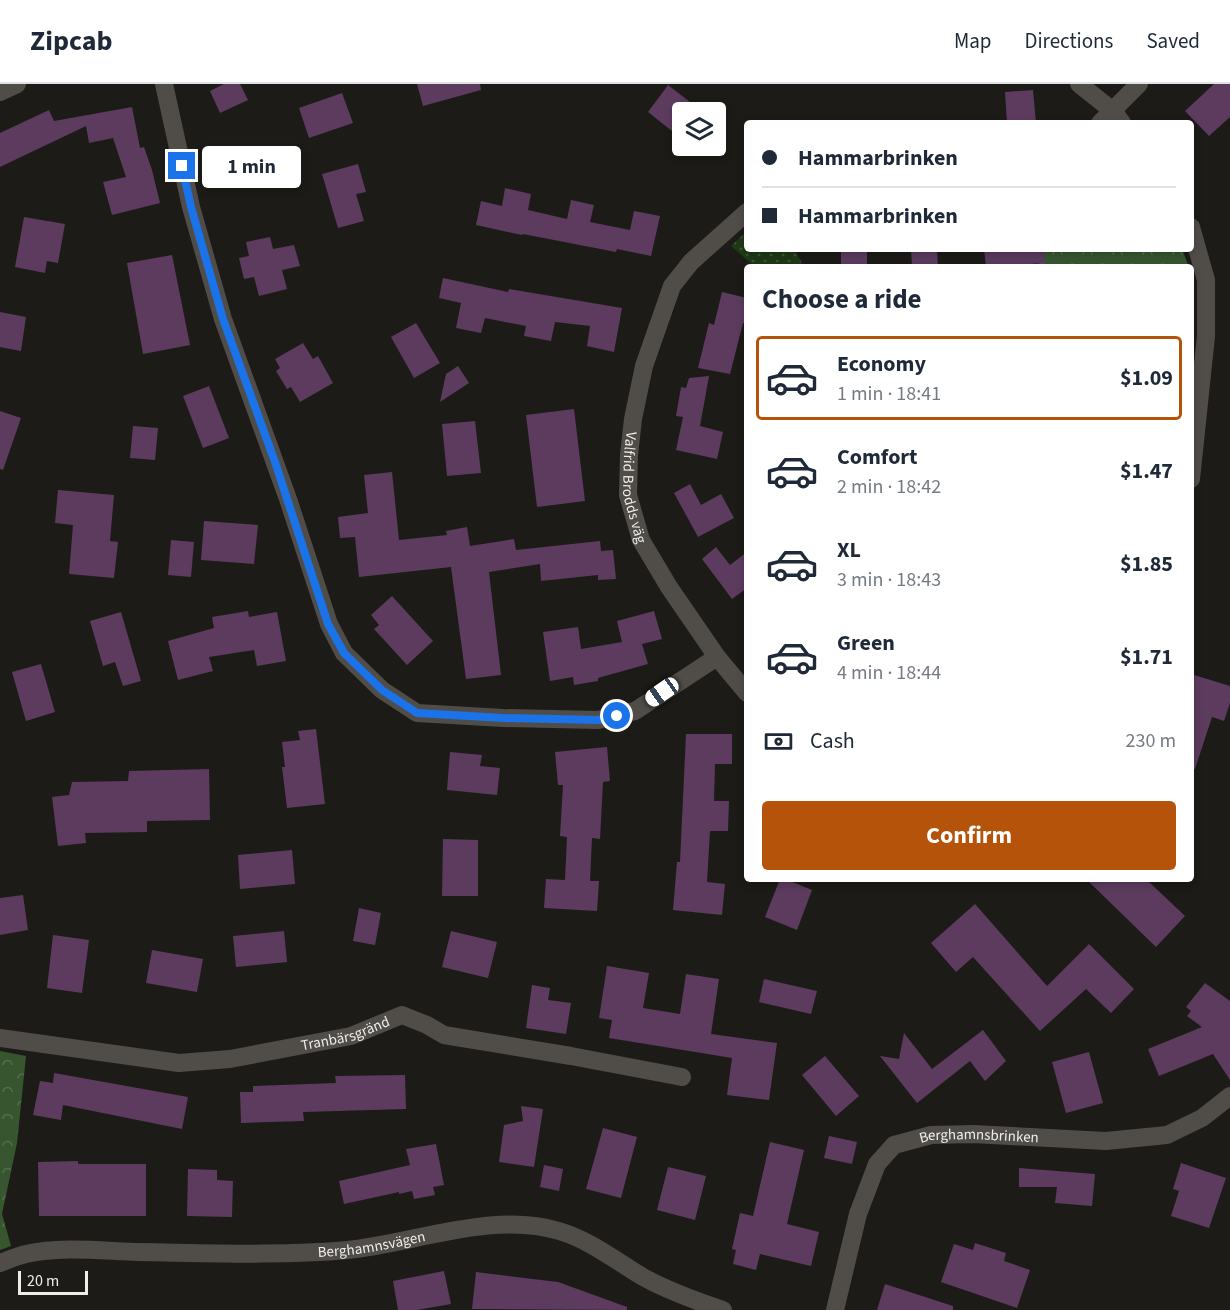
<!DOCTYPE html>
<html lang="en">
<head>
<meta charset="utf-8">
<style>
	body { margin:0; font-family:"Source Sans 3",sans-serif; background:#f2f2f3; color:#1f2937; height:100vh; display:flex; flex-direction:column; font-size:22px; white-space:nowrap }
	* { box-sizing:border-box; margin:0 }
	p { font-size:20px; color:#747a83 }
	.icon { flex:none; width:33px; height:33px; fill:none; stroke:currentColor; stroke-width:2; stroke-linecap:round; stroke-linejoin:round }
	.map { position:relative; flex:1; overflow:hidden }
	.side { position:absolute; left:744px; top:180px; width:450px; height:618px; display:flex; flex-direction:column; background:#fff; border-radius:6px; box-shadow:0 3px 9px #0003 }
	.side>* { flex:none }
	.top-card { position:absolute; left:744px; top:36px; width:450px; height:132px; border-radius:6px; box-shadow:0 3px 9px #0003; display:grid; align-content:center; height:132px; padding:0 18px; background:#fff }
	.tools { position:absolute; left:672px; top:18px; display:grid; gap:12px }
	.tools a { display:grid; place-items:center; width:54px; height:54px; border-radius:6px; background:#fff; box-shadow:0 3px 9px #0003; font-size:30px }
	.scale { position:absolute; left:18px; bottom:15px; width:70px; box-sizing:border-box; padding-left:6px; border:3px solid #eeedea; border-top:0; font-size:16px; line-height:21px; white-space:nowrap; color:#eeedea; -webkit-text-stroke:4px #1d1b17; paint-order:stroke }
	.end { position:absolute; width:27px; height:27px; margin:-14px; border:8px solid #1a73e8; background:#fff; box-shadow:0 0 0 3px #fff }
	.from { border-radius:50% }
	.bubble { position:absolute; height:42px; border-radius:6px; background:#fff; box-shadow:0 3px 9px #0003; font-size:20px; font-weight:700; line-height:42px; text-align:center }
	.car { position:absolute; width:18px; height:36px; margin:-18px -9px; border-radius:8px; box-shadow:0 0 4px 2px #0007; background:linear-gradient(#fff 24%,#345 0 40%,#fff 0 76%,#345 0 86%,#fff 0) }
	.top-card b { display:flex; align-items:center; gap:21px; height:57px; font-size:22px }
	.top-card b+b { border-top:2px solid #e0e1e3 }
	.top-card i { width:15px; height:15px; background:#1f2937 }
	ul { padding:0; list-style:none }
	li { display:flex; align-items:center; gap:18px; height:84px; margin:0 12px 9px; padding:0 6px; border:3px solid transparent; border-radius:6px }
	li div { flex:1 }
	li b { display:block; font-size:22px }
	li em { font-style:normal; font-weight:700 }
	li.active { border-color:#b45309 }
	li>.icon { width:54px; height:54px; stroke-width:1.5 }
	h2 { padding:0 18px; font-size:27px; line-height:72px }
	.pay { display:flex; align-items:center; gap:15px; height:66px; padding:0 18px; font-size:22px }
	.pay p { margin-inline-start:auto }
	.button { display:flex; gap:12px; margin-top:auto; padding:12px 18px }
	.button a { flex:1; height:69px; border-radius:6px; background:#b45309; color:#fff; font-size:24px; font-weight:700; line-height:69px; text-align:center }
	header { display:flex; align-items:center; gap:36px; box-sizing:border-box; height:84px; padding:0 30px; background:#fff; border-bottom:2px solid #e0e1e3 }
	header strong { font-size:28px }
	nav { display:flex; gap:33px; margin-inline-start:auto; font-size:21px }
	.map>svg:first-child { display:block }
	.grass { fill:url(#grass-dots) }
	.forest { fill:url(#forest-crowns) }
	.building { fill:#5c3b5f }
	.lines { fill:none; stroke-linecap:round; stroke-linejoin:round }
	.street { stroke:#504d49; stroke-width:18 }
	.route { stroke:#1a73e8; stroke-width:8 }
	.labels { text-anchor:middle; stroke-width:5; stroke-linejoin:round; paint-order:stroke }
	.street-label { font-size:15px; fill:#eeedea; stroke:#1d1b17 }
</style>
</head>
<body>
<header>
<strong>Zipcab</strong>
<nav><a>Map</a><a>Directions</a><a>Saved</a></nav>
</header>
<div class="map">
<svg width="1230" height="1226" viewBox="0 0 1230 1226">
	<defs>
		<pattern id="grass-dots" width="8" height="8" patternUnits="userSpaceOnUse" patternTransform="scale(1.5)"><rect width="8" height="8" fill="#1d3a15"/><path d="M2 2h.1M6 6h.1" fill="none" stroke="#3e5737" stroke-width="1.8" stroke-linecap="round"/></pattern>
		<pattern id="forest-crowns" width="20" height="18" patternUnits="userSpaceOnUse" patternTransform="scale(1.5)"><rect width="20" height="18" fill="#37562f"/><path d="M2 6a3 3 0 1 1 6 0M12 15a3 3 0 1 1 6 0" fill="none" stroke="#546f4d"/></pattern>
	</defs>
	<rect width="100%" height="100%" fill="#1d1b17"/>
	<!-- grass -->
	<path class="grass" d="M 747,147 L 747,165 L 794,165 L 804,183 L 755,183 L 731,162 Z"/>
	<!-- forest -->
	<path class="forest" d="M 1035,165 L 1182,165 L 1189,183 L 1039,183 Z
		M 0,967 L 26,972 L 17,1059 L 2,1130 L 11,1162 L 0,1166 Z"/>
	<!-- building -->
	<path class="building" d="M 224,0 L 240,0 L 248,16 L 220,29 L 210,7 Z
		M 417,0 L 480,0 L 481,6 L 423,22 Z
		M 1214,0 L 1230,0 L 1230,33 L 1209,52 L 1185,27 Z
		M 668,1 L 703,28 L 682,28 L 682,55 L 648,28 Z
		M 1033,6 L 1036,39 L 1007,39 L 1005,8 Z
		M 342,9 L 353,39 L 309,54 L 299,24 Z
		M 132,23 L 140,64 L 144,63 L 152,86 L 160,119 L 112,131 L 103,98 L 126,93 L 113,54 L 89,59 L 86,42 L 0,83 L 0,49 L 49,26 L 54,37 Z
		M 358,80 L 366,108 L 356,110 L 364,137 L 338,144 L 322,90 Z
		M 505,104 L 531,110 L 528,126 L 567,135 L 571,116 L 594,121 L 590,138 L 630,146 L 634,127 L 660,132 L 651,172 L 617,165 L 616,168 L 523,150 L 522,151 L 476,141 L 481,117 L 502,122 Z
		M 24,133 L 65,140 L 58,179 L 47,177 L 45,189 L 15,183 Z
		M 270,153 L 273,165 L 294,161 L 300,182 L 282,186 L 287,205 L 259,212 L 254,193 L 244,195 L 239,174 L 249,172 L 246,158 Z
		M 841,165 L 867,165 L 867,183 L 841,183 Z
		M 911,165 L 937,165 L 938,183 L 912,183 Z
		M 984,165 L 1044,165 L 1045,179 L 986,183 Z
		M 172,171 L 190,261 L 143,270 L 127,179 Z
		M 443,194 L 508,208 L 509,205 L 622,224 L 614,268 L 587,262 L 590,242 L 555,238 L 551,257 L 524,252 L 526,242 L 485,234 L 481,249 L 456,244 L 461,219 L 439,214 Z
		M 722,208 L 747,214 L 747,240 L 743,239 L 730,290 L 698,284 L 709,239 L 714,241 Z
		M 0,228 L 26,233 L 21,267 L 0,263 Z
		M 416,239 L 440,279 L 414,294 L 391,253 Z
		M 303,259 L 313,275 L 318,272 L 333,299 L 300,318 L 291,303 L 287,305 L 276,287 L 280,284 L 275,275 Z
		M 458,282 L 469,299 L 440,318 L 446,290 Z
		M 709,292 L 700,342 L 723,348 L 717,375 L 676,366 L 683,333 L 676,332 L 681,303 L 686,304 L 689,294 Z
		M 209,302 L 229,354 L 203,364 L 183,312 Z
		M 574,325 L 585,417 L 537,423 L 526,331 Z
		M 0,327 L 21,334 L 3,386 L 0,385 Z
		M 475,337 L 481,389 L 447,392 L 442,340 Z
		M 133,342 L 158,344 L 155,376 L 130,374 Z
		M 392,388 L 399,456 L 447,451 L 446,447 L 467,443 L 470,462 L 514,455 L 516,466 L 600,457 L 601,467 L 613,466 L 616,495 L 598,496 L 598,491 L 541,497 L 540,480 L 489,488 L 501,591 L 466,595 L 451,483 L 359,493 L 355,453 L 340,454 L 338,433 L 368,429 L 364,391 Z
		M 690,400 L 701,421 L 721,410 L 734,434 L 698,453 L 674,409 Z
		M 58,406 L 114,411 L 110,457 L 118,458 L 114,494 L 69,490 L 73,441 L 55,439 Z
		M 204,437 L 258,441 L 254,480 L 201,476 Z
		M 171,456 L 194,458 L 191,493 L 168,491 Z
		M 716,463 L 730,481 L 747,468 L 747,504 L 732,515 L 702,475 Z
		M 392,512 L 433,557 L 407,581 L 374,545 L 379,541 L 371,531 Z
		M 248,527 L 249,533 L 277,528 L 286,577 L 257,582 L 254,566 L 209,573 L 213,587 L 178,596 L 168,557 L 214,544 L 212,533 Z
		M 654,527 L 662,555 L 642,560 L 648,580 L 598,594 L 598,597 L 574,601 L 573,593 L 550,597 L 543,548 L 578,543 L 581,565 L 622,558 L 617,537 Z
		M 121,528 L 141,597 L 123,602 L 115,578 L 103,582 L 90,537 Z
		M 41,580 L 55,628 L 26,637 L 12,588 Z
		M 1191,590 L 1230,602 L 1230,619 L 1224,637 L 1212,633 L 1195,685 L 1191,685 Z
		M 316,645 L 325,720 L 287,724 L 282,683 L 285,683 L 282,658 L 300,656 L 298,647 Z
		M 686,650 L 732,650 L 732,680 L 715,680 L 714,717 L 729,717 L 728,747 L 710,747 L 707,798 L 725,800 L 722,831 L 673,826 L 677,778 L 680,778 Z
		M 607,663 L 610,697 L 603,698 L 600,755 L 592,754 L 590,797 L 599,797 L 597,827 L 544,824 L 546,795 L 565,796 L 567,753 L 560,752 L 563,701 L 558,701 L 555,668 Z
		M 450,668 L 482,671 L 480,682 L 500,684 L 497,711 L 447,706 Z
		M 209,685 L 210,736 L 147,737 L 147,748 L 85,749 L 86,759 L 58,762 L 52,713 L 69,711 L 72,698 L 128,697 L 129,687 Z
		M 443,755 L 478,756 L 478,812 L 442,812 Z
		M 292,766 L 295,800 L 240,805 L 238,771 Z
		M 780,795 L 785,795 L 812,806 L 797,846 L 765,833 Z
		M 1086,795 L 1146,795 L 1185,832 L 1156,863 Z
		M 23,811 L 28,846 L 0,851 L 0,814 Z
		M 975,820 L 1047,902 L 1089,860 L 1134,905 L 1111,929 L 1086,905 L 1040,947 L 973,873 L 956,888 L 931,859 Z
		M 359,824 L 381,829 L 375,861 L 353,857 Z
		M 284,847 L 287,878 L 236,883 L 233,852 Z
		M 451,847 L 497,858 L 488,894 L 442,883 Z
		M 53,851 L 89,856 L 82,909 L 47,904 Z
		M 152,866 L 203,875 L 197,908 L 146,899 Z
		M 607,882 L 649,889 L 643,924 L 680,930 L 686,890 L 719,895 L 711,950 L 777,959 L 769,1016 L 727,1011 L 732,974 L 609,954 L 612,936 L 599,934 Z
		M 764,895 L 817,907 L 811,930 L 759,918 Z
		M 1205,899 L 1230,917 L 1230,996 L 1213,970 L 1159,992 L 1148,965 L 1202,943 L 1187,932 L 1191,927 L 1186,923 Z
		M 532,901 L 550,904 L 548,916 L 571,919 L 566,950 L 526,944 Z
		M 983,946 L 1006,977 L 985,997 L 970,977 L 917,1019 L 880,972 L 899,975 L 904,949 L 932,985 Z
		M 1089,968 L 1103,1019 L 1066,1029 L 1052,978 Z
		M 825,972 L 859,1012 L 836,1032 L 802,991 Z
		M 54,989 L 188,1013 L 182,1045 L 63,1021 L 61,1036 L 33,1031 L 40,997 L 53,999 Z
		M 405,991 L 406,1025 L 303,1028 L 304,1037 L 241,1039 L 240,1008 L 253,1008 L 253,1002 L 336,999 L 335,992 Z
		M 521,1022 L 543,1025 L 534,1083 L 499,1078 L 504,1041 L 523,1037 Z
		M 603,1044 L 637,1053 L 621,1114 L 586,1105 Z
		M 829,1052 L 857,1058 L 852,1080 L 824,1074 Z
		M 770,1058 L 804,1066 L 787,1140 L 819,1148 L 811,1182 L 760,1170 L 756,1186 L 733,1180 L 736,1166 L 732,1165 L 740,1129 L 753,1132 Z
		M 436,1060 L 444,1101 L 433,1103 L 435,1111 L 414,1115 L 412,1107 L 399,1110 L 399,1108 L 344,1120 L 339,1097 L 410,1081 L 406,1065 Z
		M 78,1077 L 78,1080 L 146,1080 L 146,1132 L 39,1132 L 38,1078 Z
		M 1181,1079 L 1226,1094 L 1209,1144 L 1171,1132 L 1179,1107 L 1173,1105 Z
		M 544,1081 L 563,1085 L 559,1107 L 540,1103 Z
		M 668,1083 L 706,1092 L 695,1136 L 657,1126 Z
		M 1019,1084 L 1095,1090 L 1092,1122 L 1055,1119 L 1057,1103 L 1019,1103 Z
		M 188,1085 L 217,1086 L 217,1096 L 233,1097 L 232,1133 L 187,1132 Z
		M 975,1159 L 1006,1169 L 1004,1177 L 1030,1186 L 1017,1224 L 941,1198 L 954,1160 L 973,1166 Z
		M 444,1187 L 451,1220 L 417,1226 L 398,1226 L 393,1197 Z
		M 476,1188 L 558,1198 L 627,1223 L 627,1226 L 472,1225 Z
		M 885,1200 L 953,1222 L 953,1226 L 877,1226 Z"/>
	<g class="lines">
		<!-- street -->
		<g class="street">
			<path d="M 164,0 L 191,123 L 223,235 L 288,415 L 329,540 L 344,569 L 382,606 L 417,629 L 503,634 L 598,636 L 635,627 L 717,573"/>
			<path d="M 1079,0 L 1113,27 L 1122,39"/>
			<path d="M 0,8 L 17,0"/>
			<path d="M 1100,39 L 1139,0"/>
			<path id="s1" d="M 747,128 L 691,178 L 672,202 L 644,282 L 633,335 L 629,371 L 628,411 L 641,456 L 669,503 L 717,573 L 747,609"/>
			<path d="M 1191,143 L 1206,196 L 1206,252 L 1191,395"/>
			<path id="s2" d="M 0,954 L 179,979 L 230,975 L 351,952 L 402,931 L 427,941 L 444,951 L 571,972 L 682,993"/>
			<path id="s3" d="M 0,1179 C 8,1176 17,1172 26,1170 C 62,1162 102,1167 139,1168 C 209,1169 279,1172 348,1166 C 415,1159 493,1127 559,1147 C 590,1156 616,1177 643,1193 C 668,1207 696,1217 723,1226"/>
			<path id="s4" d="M 835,1226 L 858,1130 L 877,1080 L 894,1061 L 931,1051 L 973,1050 L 1106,1057 L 1167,1051 L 1202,1034 L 1230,1012"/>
		</g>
	</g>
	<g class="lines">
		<!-- route -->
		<path class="route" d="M 182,82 L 191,123 L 223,235 L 275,378 L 328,540 L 344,569 L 382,606 L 417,629 L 503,634 L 598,636 L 617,632"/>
	</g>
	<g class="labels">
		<!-- street labels -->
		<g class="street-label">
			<text dy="5" stroke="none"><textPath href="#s1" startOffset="314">Valfrid Brodds väg</textPath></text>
			<text dy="5" stroke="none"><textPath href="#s2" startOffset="350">Tranbärsgränd</textPath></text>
			<text dy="5" stroke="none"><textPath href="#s4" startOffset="264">Berghamnsbrinken</textPath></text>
			<text dy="5" stroke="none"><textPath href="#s3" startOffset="374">Berghamnsvägen</textPath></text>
		</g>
	</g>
</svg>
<div class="tools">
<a><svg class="icon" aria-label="layers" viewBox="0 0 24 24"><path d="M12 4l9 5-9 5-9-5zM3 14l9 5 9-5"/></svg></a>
</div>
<div class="scale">20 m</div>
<i class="end from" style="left:617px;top:632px"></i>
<i class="end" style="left:182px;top:82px"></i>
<div class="bubble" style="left:202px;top:62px;width:99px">1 min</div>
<i class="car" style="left:662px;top:608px;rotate:235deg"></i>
<div class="top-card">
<b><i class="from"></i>Hammarbrinken</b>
<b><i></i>Hammarbrinken</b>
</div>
<section class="side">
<h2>Choose a ride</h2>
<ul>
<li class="active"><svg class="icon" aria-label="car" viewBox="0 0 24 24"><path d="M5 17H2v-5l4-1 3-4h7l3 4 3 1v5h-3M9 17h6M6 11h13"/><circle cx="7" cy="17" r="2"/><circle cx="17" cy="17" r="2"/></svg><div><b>Economy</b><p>1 min · 18:41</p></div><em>$1.09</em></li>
<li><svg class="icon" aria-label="car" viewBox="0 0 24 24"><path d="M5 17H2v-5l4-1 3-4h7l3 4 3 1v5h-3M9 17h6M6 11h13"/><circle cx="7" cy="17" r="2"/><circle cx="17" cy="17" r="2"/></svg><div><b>Comfort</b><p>2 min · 18:42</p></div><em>$1.47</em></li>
<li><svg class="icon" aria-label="car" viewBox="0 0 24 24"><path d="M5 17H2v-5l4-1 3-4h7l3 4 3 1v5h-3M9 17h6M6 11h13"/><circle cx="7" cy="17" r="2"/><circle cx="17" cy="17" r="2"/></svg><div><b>XL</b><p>3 min · 18:43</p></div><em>$1.85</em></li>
<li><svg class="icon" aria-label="car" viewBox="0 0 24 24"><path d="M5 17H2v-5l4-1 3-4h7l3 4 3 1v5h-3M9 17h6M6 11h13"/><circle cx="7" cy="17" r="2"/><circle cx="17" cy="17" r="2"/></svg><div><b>Green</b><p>4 min · 18:44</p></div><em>$1.71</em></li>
</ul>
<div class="pay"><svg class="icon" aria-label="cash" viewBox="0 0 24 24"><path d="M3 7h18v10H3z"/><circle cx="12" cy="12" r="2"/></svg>Cash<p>230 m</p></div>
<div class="button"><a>Confirm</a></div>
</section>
</div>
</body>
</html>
